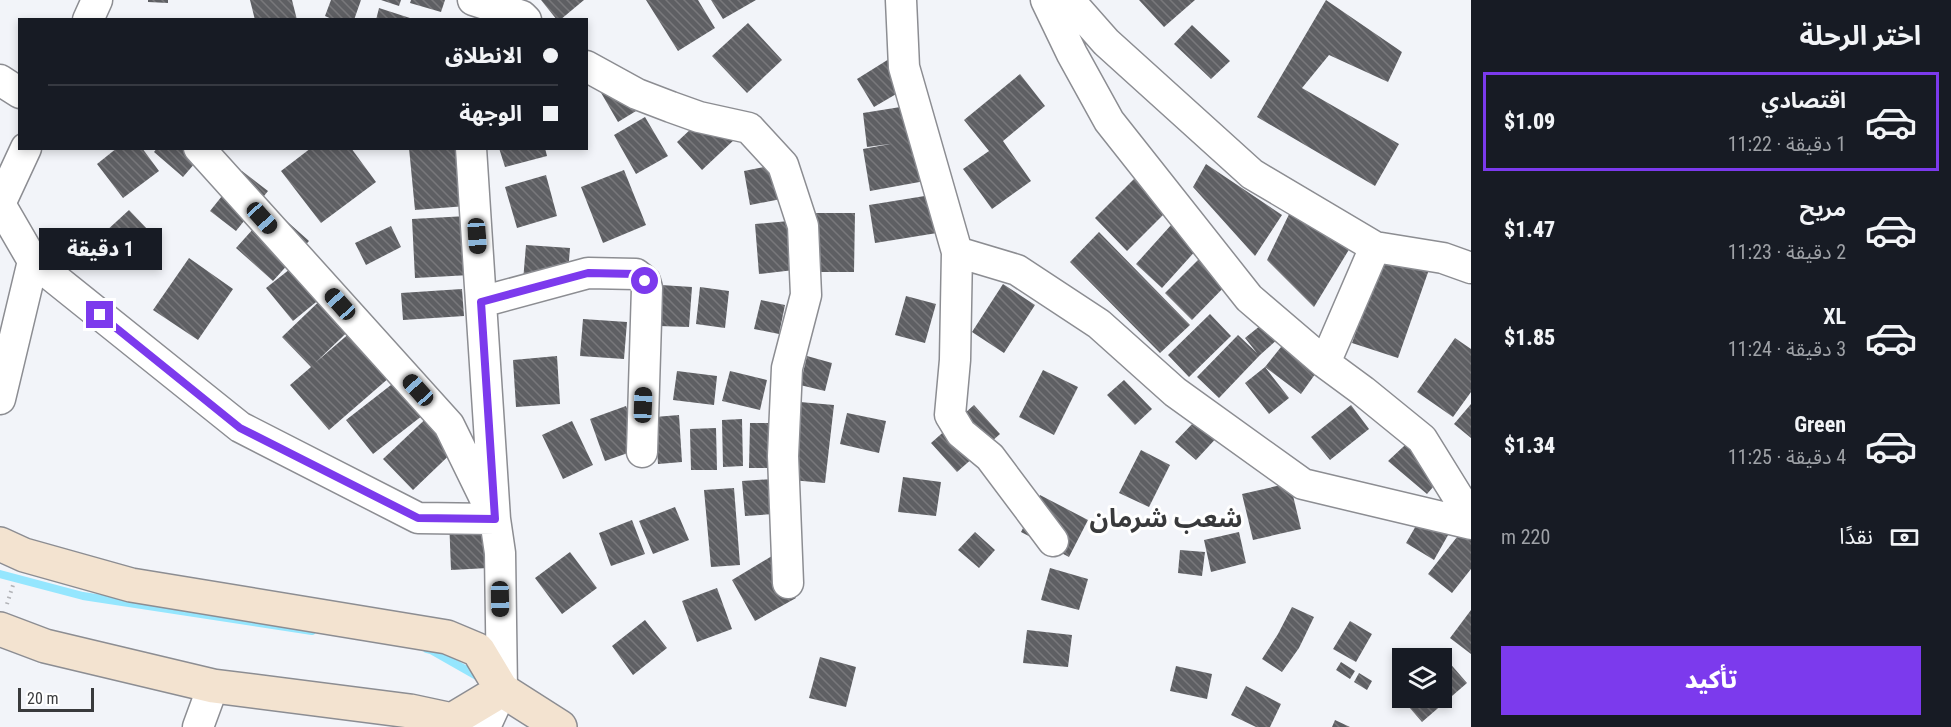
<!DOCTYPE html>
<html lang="ar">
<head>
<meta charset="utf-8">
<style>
	body { margin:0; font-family:"Roboto Condensed","Noto Sans Arabic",sans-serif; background:#242831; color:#f1f3f6; direction:rtl; height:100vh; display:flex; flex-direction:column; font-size:22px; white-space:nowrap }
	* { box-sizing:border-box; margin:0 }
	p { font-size:20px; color:#9ea1a6 }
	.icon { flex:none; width:33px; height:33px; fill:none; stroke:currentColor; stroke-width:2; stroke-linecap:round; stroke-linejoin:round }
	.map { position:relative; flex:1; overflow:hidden; direction:ltr }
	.drawer { display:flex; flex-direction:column; background:#171b24; width:480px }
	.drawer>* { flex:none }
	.hud { position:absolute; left:18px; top:18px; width:570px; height:132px; border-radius:0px; box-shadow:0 3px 9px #0003; direction:rtl; display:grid; align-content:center; height:132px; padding:0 30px; background:#171b24 }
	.tools { position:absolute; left:1392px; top:648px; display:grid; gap:12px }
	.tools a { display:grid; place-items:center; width:60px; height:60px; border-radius:0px; background:#171b24; box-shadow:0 3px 9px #0003; font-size:30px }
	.scale { position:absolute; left:18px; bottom:15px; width:76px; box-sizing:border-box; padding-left:6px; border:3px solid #393a3c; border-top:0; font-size:16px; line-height:21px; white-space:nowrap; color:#393a3c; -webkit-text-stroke:4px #fff; paint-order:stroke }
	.end { position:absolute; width:27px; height:27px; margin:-14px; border:8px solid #7c3aed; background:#fff; box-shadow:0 0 0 3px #fff }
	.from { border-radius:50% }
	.bubble { position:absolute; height:42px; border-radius:0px; background:#171b24; box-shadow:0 3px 9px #0003; font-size:20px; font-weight:800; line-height:42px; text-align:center; direction:rtl }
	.car { position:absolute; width:18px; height:36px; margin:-18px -9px; border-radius:8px; box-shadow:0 0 4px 2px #0007; background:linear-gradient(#222 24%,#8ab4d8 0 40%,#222 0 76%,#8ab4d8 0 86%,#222 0) }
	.hud b { display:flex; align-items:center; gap:21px; height:57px; font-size:22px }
	.hud b+b { border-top:2px solid #363941 }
	.hud i { width:15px; height:15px; background:#f1f3f6 }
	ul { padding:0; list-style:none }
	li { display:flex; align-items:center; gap:18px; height:99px; margin:0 12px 9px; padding:0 18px; border:3px solid transparent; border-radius:0px }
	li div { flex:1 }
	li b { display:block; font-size:22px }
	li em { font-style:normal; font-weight:800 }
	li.current { border-color:#7c3aed }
	li>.icon { width:54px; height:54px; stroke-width:1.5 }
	h2 { padding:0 30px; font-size:27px; line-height:72px }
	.pay { display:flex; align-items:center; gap:15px; height:66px; padding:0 30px; font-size:22px }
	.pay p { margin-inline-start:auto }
	.button { display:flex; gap:12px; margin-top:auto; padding:12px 30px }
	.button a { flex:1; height:69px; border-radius:0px; background:#7c3aed; color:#fff; font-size:24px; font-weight:800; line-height:69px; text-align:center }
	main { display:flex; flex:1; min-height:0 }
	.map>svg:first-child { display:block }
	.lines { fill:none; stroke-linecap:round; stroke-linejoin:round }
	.stream { stroke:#95e6fe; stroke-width:8 }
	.building { fill:url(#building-back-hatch) }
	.street-casing { stroke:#8c8d92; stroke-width:33 }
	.secondary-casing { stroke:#8c8d92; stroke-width:36 }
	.path { stroke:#b2b3b7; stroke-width:4; stroke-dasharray:1.5 4.5; stroke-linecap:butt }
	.street { stroke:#fff; stroke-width:30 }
	.secondary { stroke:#f3e3d0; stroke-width:33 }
	.route { stroke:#7c3aed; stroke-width:8 }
	.labels { text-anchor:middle; stroke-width:6; stroke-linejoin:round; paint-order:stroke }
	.district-label { font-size:26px; font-weight:bold; fill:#393a3c; stroke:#fff }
</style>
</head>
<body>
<main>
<section class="drawer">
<h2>اختر الرحلة</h2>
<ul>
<li class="current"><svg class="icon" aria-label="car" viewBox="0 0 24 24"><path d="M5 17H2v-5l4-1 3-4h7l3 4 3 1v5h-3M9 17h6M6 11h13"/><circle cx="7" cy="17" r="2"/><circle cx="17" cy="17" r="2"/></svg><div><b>اقتصادي</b><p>1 دقيقة · 11:22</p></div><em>$1.09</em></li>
<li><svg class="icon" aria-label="car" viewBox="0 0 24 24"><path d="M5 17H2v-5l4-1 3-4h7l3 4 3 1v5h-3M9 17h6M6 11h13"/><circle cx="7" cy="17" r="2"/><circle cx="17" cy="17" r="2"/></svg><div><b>مريح</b><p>2 دقيقة · 11:23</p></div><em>$1.47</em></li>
<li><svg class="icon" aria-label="car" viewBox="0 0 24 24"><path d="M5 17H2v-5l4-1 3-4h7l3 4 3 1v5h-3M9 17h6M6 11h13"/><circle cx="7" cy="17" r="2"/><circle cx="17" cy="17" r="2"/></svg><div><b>XL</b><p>3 دقيقة · 11:24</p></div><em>$1.85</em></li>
<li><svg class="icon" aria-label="car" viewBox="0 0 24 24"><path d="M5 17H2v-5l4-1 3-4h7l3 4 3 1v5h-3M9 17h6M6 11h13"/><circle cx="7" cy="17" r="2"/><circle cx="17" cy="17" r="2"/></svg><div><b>Green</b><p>4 دقيقة · 11:25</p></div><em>$1.34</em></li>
</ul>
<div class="pay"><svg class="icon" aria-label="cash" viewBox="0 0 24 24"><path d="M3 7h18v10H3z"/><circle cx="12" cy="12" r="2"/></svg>نقدًا<p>220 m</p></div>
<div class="button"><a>تأكيد</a></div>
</section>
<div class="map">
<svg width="1471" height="727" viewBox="0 0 1471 727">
	<defs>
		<pattern id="building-back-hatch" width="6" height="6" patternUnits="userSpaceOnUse" patternTransform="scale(1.5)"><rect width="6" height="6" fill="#5e5f63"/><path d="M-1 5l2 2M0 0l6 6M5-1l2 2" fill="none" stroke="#78787b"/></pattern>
	</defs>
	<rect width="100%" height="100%" fill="#f2f4f9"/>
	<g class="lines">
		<!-- stream -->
		<path class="stream" d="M 0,574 L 83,596 L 312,631
			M 427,649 L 431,650 L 482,679"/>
	</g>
	<!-- building -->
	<path class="building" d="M 148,0 L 168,0 L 168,3 L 148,2 Z
		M 250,0 L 292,0 L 297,20 L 255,20 Z
		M 331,0 L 361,0 L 354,20 L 334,20 L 325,16 Z
		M 381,0 L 401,0 L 399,6 Z
		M 411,0 L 445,0 L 441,12 L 410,3 Z
		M 541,0 L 584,0 L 560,20 L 557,20 Z
		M 646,0 L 698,0 L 715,28 L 678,51 Z
		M 711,0 L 756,0 L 723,19 Z
		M 1139,0 L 1195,0 L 1164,27 Z
		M 1326,0 L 1402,52 L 1388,82 L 1329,55 L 1302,88 L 1399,144 L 1375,186 L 1257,117 Z
		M 379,8 L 413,19 L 413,20 L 376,20 Z
		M 748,23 L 782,60 L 747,93 L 712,56 Z
		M 1192,25 L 1230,61 L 1211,79 L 1174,44 Z
		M 897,54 L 915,83 L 874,107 L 857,79 Z
		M 1020,74 L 1045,106 L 1003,141 L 1031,181 L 992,209 L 963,169 L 989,151 L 964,120 Z
		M 623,78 L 641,108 L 618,122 L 600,91 Z
		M 913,105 L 925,181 L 870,191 L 863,149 L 890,144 L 867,147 L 863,113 Z
		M 709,112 L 735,139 L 702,170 L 677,142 Z
		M 645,117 L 668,156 L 636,174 L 614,135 Z
		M 117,148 L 142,148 L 159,171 L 123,198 L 97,164 Z
		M 157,148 L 208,148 L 183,177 L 154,152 Z
		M 311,148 L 351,148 L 376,182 L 321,223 L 281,171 Z
		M 409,148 L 461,148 L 466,206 L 415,210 Z
		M 499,148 L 545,148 L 547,156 L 505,167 Z
		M 780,164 L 786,198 L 750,205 L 744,171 Z
		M 1206,164 L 1282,215 L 1255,256 L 1193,187 Z
		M 624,170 L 646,225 L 603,243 L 581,187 Z
		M 242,171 L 268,191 L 236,231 L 210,211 Z
		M 1142,171 L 1174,204 L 1127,251 L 1095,218 Z
		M 546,175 L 557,216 L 517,228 L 505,187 Z
		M 931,195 L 937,233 L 875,243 L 869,205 Z
		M 1293,206 L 1353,243 L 1314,307 L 1267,260 Z
		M 272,208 L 309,241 L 273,281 L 236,248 Z
		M 129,210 L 151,233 L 114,268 L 92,244 Z
		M 814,213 L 855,213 L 854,272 L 813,272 Z
		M 467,216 L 470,275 L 415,278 L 412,219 Z
		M 789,221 L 794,270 L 759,274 L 755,224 Z
		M 1172,224 L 1198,248 L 1162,288 L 1136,264 Z
		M 391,226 L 401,247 L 366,265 L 355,243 Z
		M 1099,232 L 1190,325 L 1160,353 L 1070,262 Z
		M 526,245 L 570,248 L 567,285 L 523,281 Z
		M 1386,246 L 1432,261 L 1398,358 L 1352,343 Z
		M 309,254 L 364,316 L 315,363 L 366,319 L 405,364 L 329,430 L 290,385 L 311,367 L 282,337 L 332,289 L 293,321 L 266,288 Z
		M 1204,254 L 1231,280 L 1192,320 L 1165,293 Z
		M 189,258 L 233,289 L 198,340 L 153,310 Z
		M 1003,284 L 1035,305 L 1004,353 L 972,332 Z
		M 661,285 L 692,287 L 689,327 L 659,326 Z
		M 700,287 L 729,291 L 725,328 L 696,324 Z
		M 462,289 L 464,316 L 403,320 L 401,293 Z
		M 906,296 L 936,304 L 925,343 L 895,335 Z
		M 761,300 L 785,305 L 779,334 L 754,329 Z
		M 1210,314 L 1231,336 L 1189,377 L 1168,355 Z
		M 583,319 L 627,322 L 624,359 L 580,356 Z
		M 1266,321 L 1280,337 L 1260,355 L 1219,398 L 1197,377 L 1238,335 L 1257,353 L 1245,338 Z
		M 1289,337 L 1323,363 L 1301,394 L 1265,367 L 1289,398 L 1269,414 L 1245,383 L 1265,367 Z
		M 1455,338 L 1471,349 L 1471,392 L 1453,417 L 1417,392 Z
		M 557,356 L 560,404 L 516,407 L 513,360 Z
		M 807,356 L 832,363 L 825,391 L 800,385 Z
		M 1043,370 L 1078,387 L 1054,435 L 1019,417 Z
		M 409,371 L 436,405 L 373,454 L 346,420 Z
		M 677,371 L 717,376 L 714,405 L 673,400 Z
		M 730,371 L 767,380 L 760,410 L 722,401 Z
		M 1124,380 L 1152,409 L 1135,425 L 1107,395 Z
		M 800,402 L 834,405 L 825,483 L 791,480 Z
		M 1213,402 L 1233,420 L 1196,460 L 1175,442 Z
		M 1471,404 L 1471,438 L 1454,424 Z
		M 974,405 L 1000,434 L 957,472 L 931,443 Z
		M 1351,405 L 1369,429 L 1330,460 L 1311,437 Z
		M 626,406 L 642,448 L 605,461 L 590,419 Z
		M 434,411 L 463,442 L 413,490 L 383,459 Z
		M 847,413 L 886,421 L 879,453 L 840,444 Z
		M 679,415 L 682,462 L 658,464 L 655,417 Z
		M 742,419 L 743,466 L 723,467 L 722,420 Z
		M 572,421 L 593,465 L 563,479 L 542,435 Z
		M 750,423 L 775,423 L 774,468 L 749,468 Z
		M 716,428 L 717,470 L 691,470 L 690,429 Z
		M 1418,433 L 1453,464 L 1427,494 L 1388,461 Z
		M 1141,450 L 1170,465 L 1149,507 L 1119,493 Z
		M 903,477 L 941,482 L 936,516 L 898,512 Z
		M 772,479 L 775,514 L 745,516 L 742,481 Z
		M 1290,483 L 1301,529 L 1253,540 L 1242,494 Z
		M 734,488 L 740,565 L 711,567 L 704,490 Z
		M 1040,495 L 1088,520 L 1069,557 L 1021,532 Z
		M 1428,505 L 1456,521 L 1434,560 L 1406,543 Z
		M 675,507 L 689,540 L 653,554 L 639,521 Z
		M 486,516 L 488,568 L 451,570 L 449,518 Z
		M 632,520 L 645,554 L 611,566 L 599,533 Z
		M 1468,523 L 1471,525 L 1471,569 L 1452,593 L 1428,574 Z
		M 975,532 L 995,550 L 979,568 L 958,550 Z
		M 1239,532 L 1246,563 L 1211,572 L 1204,540 Z
		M 1180,550 L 1205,552 L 1202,576 L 1178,573 Z
		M 570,552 L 597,588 L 562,614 L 535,578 Z
		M 772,556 L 796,598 L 755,621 L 732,580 Z
		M 1050,568 L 1088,579 L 1079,610 L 1041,600 Z
		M 717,588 L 732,629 L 697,642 L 682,601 Z
		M 1292,607 L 1314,617 L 1299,648 L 1282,672 L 1262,659 L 1278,634 Z
		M 1471,610 L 1471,654 L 1450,638 Z
		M 645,620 L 667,648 L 633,675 L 612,646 Z
		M 1350,621 L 1372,634 L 1356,662 L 1333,649 Z
		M 1027,630 L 1072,635 L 1068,667 L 1023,663 Z
		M 1441,653 L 1467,683 L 1422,722 L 1396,692 L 1402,687 L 1402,698 L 1442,698 L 1442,658 L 1435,658 Z
		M 820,657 L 856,667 L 846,707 L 809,698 Z
		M 1341,662 L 1355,671 L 1350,679 L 1336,670 Z
		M 1176,666 L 1212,674 L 1207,699 L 1170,691 Z
		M 1359,673 L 1372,681 L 1367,690 L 1354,682 Z
		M 1246,686 L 1281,704 L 1270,727 L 1256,727 L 1231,715 Z
		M 1335,720 L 1350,727 L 1332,727 Z"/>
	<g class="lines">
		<defs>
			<path id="street" d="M 473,0 L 522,16 L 526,20
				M 901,0 L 904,67 L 957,252 L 955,360 L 950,415 L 961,433 L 990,457 L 1053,541
				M 1046,0 L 1072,54 L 1109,121 L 1249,298 L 1325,363 L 1363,391 L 1422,439 L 1471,518
				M 1069,0 L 1106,42 L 1252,174 L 1375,247 L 1443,258 L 1471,268
				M 88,20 L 97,0
				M 586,66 L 637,94 L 671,107 L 699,117 L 749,128 L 783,165 L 803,226 L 806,295 L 787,368 L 783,456 L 788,583
				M 0,80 L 20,93
				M 199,148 L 449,425 L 495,519 L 500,553 L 502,690 L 485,727
				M 0,204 L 33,261 L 0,399
				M 0,204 L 26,148
				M 957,252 L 1017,270 L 1099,324 L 1175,392 L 1303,484 L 1471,524
				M 33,261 L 240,427 L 418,518 L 495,519 L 471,148
				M 481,302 L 588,273 L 636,274 L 645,281 L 647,288 L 642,452
				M 1325,363 L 1375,247
				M 198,727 L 213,686"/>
			<path id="secondary" d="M 0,544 L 24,555 L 131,585 L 447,637 L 478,650 L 502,690 L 560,727
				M 0,629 L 45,646 L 213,686 L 410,711 L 452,720 L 502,690"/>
		</defs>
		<!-- street casing -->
		<use href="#street" class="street-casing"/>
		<!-- secondary casing -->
		<use href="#secondary" class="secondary-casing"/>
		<!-- path -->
		<path class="path" d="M 7,604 L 14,582"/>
		<!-- street -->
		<use href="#street" class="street"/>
		<!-- secondary -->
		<use href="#secondary" class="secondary"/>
	</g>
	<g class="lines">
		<!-- route -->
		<path class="route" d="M 100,315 L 240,428 L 418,518 L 495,519 L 481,302 L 588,273 L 636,274 L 645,281"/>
	</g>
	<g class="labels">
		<!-- district labels -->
		<g class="district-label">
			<text x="1166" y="527">شعب شرمان</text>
		</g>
	</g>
</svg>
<div class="tools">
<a><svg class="icon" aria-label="layers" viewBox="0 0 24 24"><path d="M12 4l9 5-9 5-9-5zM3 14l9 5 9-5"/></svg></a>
</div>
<div class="scale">20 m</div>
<i class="end from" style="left:645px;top:281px"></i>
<i class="end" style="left:100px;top:315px"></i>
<div class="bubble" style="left:39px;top:228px;width:123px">1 دقيقة</div>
<i class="car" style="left:262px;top:218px;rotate:138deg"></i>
<i class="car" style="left:477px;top:236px;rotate:176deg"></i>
<i class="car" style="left:340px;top:304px;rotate:318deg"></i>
<i class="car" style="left:418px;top:390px;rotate:318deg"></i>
<i class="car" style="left:643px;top:405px;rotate:2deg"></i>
<i class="car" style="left:500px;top:599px;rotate:179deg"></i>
<div class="hud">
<b><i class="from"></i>الانطلاق</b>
<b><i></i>الوجهة</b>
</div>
</div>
</main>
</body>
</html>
